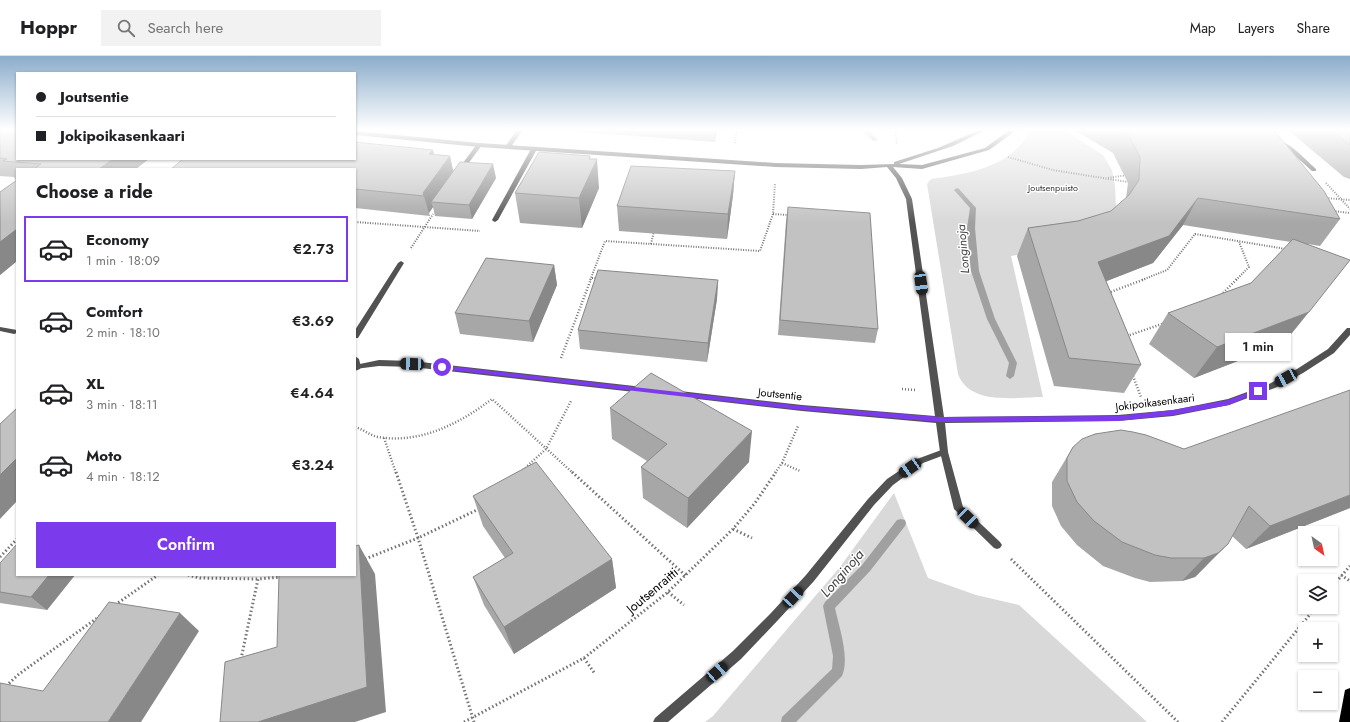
<!DOCTYPE html>
<html lang="en">
<head>
<meta charset="utf-8">
<style>
	body { margin:0; font-family:Jost,sans-serif; background:#f2f2f2; color:#202124; height:100vh; display:flex; flex-direction:column; font-size:15px; white-space:nowrap }
	* { box-sizing:border-box; margin:0 }
	p { font-size:13px; color:#757577 }
	.icon { flex:none; width:22px; height:22px; fill:none; stroke:currentColor; stroke-width:2; stroke-linecap:round; stroke-linejoin:round }
	.map { position:relative; flex:1; overflow:hidden }
	.details { position:absolute; left:16px; top:112px; width:340px; height:408px; display:flex; flex-direction:column; background:#fff; border-radius:0px; box-shadow:0 1px 3px #0004 }
	.details>* { flex:none }
	.top-card { position:absolute; left:16px; top:16px; width:340px; height:88px; border-radius:0px; box-shadow:0 1px 3px #0004; display:grid; align-content:center; height:88px; padding:0 20px; background:#fff }
	.needle { width:26px; rotate:147deg }
	.fabs { position:absolute; left:1298px; top:470px; display:grid; gap:8px }
	.fabs a { display:grid; place-items:center; width:40px; height:40px; border-radius:0px; background:#fff; box-shadow:0 1px 3px #0004; font-size:20px }
	.end { position:absolute; width:18px; height:18px; margin:-9px; border:5px solid #7c3aed; background:#fff; box-shadow:0 0 0 2px #fff }
	.from { border-radius:50% }
	.bubble { position:absolute; height:28px; border-radius:0px; background:#fff; box-shadow:0 1px 3px #0004; font-size:13px; font-weight:600; line-height:28px; text-align:center }
	.car { position:absolute; width:12px; height:24px; margin:-12px -6px; border-radius:5px; box-shadow:0 0 3px 1px #0007; background:linear-gradient(#222 24%,#8ab4d8 0 40%,#222 0 76%,#8ab4d8 0 86%,#222 0) }
	.top-card b { display:flex; align-items:center; gap:14px; height:38px; font-size:15px }
	.top-card b+b { border-top:1px solid #e0e0e0 }
	.top-card i { width:10px; height:10px; background:#202124 }
	ul { padding:0; list-style:none }
	li { display:flex; align-items:center; gap:12px; height:66px; margin:0 8px 6px; padding:0 12px; border:2px solid transparent; border-radius:0px }
	li div { flex:1 }
	li b { display:block; font-size:15px }
	li em { font-style:normal; font-weight:600 }
	li.on { border-color:#7c3aed }
	li>.icon { width:36px; height:36px; stroke-width:1.5 }
	h2 { padding:0 20px; font-size:18px; line-height:48px }
	.cta { display:flex; gap:8px; margin-top:auto; padding:8px 20px }
	.cta a { flex:1; height:46px; border-radius:0px; background:#7c3aed; color:#fff; font-size:16px; font-weight:600; line-height:46px; text-align:center }
	header { display:flex; align-items:center; gap:24px; box-sizing:border-box; height:56px; padding:0 20px; background:#fff; border-bottom:1px solid #e0e0e0 }
	header strong { font-size:19px }
	nav { display:flex; gap:22px; margin-inline-start:auto; font-size:14px }
	.search { width:280px; height:36px; background:#f2f2f2; display:flex; align-items:center; gap:10px; box-sizing:border-box; padding:0 14px; border-radius:0px; color:#757577; font-size:15px }
	.map>svg:first-child { display:block }
	.green { fill:#d9d9d9 }
	.lines { fill:none; stroke-linecap:round; stroke-linejoin:round }
	.stream { fill:#a0a0a0; fill-rule:evenodd }
	.path-far2 { stroke:#747474; stroke-width:2; stroke-dasharray:1 1.5; stroke-linecap:butt }
	.path-far1 { stroke:#747474; stroke-width:2.5; stroke-dasharray:1 2; stroke-linecap:butt }
	.path { stroke:#747474; stroke-width:3; stroke-dasharray:1.5 2.5; stroke-linecap:butt }
	.lane { fill:#525252; fill-rule:evenodd }
	.street { fill:#525252; fill-rule:evenodd }
	.primary { fill:#000; fill-rule:evenodd }
	.wall { fill:#a7a7a7 }
	.shaded-wall { fill:#888 }
	.building { fill:#c2c2c2; stroke:#888 }
	.route { fill:#7c3aed }
	.labels { text-anchor:middle; stroke-width:3; stroke-linejoin:round; paint-order:stroke }
	.far-park-label { font-size:9px; fill:#303030; stroke:#fff }
	.street-label { font-size:11px; fill:#000; stroke:#fff }
	.water-label { font-size:12px; font-style:italic; fill:#414141; stroke:#fff }
	.near-street-label { font-size:13px; fill:#000; stroke:#fff }
	.near-water-label { font-size:14px; font-style:italic; fill:#414141; stroke:#fff }
</style>
</head>
<body>
<header>
<strong>Hoppr</strong>
<div class="search"><svg class="icon" aria-label="search" viewBox="0 0 24 24"><circle cx="10" cy="10" r="6"/><path d="M15 15l6 6"/></svg>Search here</div>
<nav><a>Map</a><a>Layers</a><a>Share</a></nav>
</header>
<div class="map">
<svg width="1350" height="666" viewBox="0 0 1350 666">
	<rect width="100%" height="100%" fill="#fff"/>
	<!-- green -->
	<path class="green" d="M 1030,74 L 1064,74 L 1103,99 L 1112,114 L 1115,130 L 1116,153 L 1054,192 L 1011,200 L 1043,341 C 1016,341 970,350 958,318 L 927,128 L 931,123 C 967,118 1013,111 1030,74 Z
		M 894,437 L 928,522 L 976,539 L 1019,549 L 1147,666 L 705,666 L 713,660 L 840,511 Z"/>
	<g class="lines">
		<!-- stream -->
		<path class="stream" d="M 862,74 L 868,74 L 878,84 L 873,85 Z
			M 957,132 L 959,133 L 976,152 L 975,172 L 979,215 L 995,263 L 1017,307 L 1014,320 L 1010,323 L 1006,320 L 1009,307 L 987,263 L 971,215 L 967,172 L 970,152 L 954,134 Z
			M 901,463 L 905,464 L 906,467 L 905,470 L 870,515 L 835,552 C 839,571 850,602 842,620 L 796,666 L 781,666 L 782,661 L 832,613 L 833,600 L 823,550 L 825,546 L 862,509 L 897,464 Z"/>
		<!-- path-far2 -->
		<path class="path-far2" d="M 895,74 L 897,88
			M 735,87 L 737,74
			M 1008,101 L 1053,114 L 1128,126
			M 1108,122 L 1127,119
			M 1326,127 L 1350,153
			M 1326,142 L 1350,144
			M 1333,155 L 1350,157
			M 773,158 L 788,159
			M 355,166 L 480,175
			M 651,188 L 654,175
			M 411,192 L 433,158
			M 598,222 L 591,222 L 605,185 L 760,195 L 773,158 L 775,127
			M 590,224 L 591,222
			M 1142,224 L 1167,214 L 1195,178 L 1286,193
			M 1236,224 L 1249,211 L 1239,186"/>
		<!-- path-far1 -->
		<path class="path-far1" d="M 1108,237 L 1145,223
			M 1221,239 L 1237,223
			M 1127,280 L 1162,268
			M 561,302 L 591,223
			M 1133,320 L 1141,341
			M 902,333 L 916,334
			M 355,371 C 363,373 369,379 378,381 C 420,388 459,368 492,343 L 573,417
			M 384,382 L 396,417
			M 782,407 L 800,415
			M 523,414 L 546,393 L 571,345
			M 775,417 L 782,407 L 798,370"/>
		<!-- path -->
		<path class="path" d="M 396,416 L 418,482 L 481,452
			M 572,416 L 686,520
			M 733,473 L 752,482
			M 0,501 L 17,483
			M 365,503 L 418,482 L 474,666
			M 1011,503 L 1178,666
			M 188,519 L 200,522 L 258,523
			M 1341,519 L 1350,525
			M 1331,532 L 1350,510
			M 668,536 L 684,549
			M 115,549 L 158,519
			M 584,602 L 595,618
			M 241,603 L 258,523 L 281,521
			M 6,630 L 19,618 L 100,560
			M 464,666 L 584,602 L 668,536 L 733,473 L 755,447 L 776,416
			M 1222,666 L 1316,551"/>
		<!-- lane -->
		<path class="lane" d="M 517,74 L 523,74 L 510,92 L 506,92 L 505,91 Z
			M 477,88 L 482,89 L 462,116 L 458,116 L 457,115 Z
			M 534,91 L 537,93 L 498,164 L 495,166 L 493,165 L 492,164 L 531,93 Z
			M 401,205 L 404,207 L 358,282 L 355,282 L 355,274 L 398,207 Z
			M 355,300 L 359,303 L 361,311 L 360,313 L 355,315 Z
			M 944,393 L 947,394 L 948,396 L 947,398 L 923,407 L 893,429 L 874,449 L 814,525 L 779,563 L 741,603 L 668,666 L 653,666 L 655,662 L 733,595 L 771,557 L 806,519 L 868,443 L 887,423 L 917,403 Z"/>
		<!-- street -->
		<path class="street" d="M 979,74 L 986,74 L 953,90 L 899,108 L 922,109 L 985,92 L 1008,75 L 1008,74 L 1014,74 L 1014,76 L 989,94 L 922,113 L 893,111 L 902,122 L 912,143 L 944,361 L 1118,359 L 1173,354 L 1228,343 L 1269,328 L 1297,313 L 1328,293 L 1347,272 L 1350,272 L 1350,279 L 1334,297 L 1303,317 L 1275,332 L 1229,349 L 1173,360 L 1118,365 L 945,367 L 948,396 L 963,451 L 1000,486 L 1002,489 L 1000,492 L 997,493 L 994,492 L 954,453 L 940,396 L 936,367 L 802,355 L 680,341 L 676,338 L 680,335 L 802,349 L 935,360 L 906,143 L 896,122 L 887,111 L 861,113 L 776,111 L 479,91 L 355,79 L 355,75 L 479,87 L 776,107 L 861,109 L 894,108 L 894,106 L 938,92 Z
			M 1278,85 C 1288,84 1308,106 1316,113 L 1316,115 L 1312,115 L 1292,97 L 1278,87 Z
			M 0,271 L 17,274 L 17,277 L 14,278 L 0,275 Z
			M 379,304 L 412,305 L 643,331 L 647,334 L 643,337 L 412,311 L 379,310 L 355,313 L 355,309 Z"/>
		<!-- primary -->
		<path class="primary" d="M 1350,632 L 1350,666 L 1339,666 L 1345,634 Z"/>
	</g>
	<!-- wall -->
	<path class="wall" d="M 0,74 L 136,113 L 17,113 L 17,205 L 0,219 L 0,136 L 16,125 L 14,121 L 0,120 Z
		M 556,74 L 717,74 L 715,86 Z
		M 1074,74 L 1274,74 L 1340,163 L 1320,190 L 1308,188 L 1284,287 L 1194,322 L 1149,288 L 1168,257 L 1251,227 L 1291,186 L 1183,169 L 1153,207 L 1106,225 L 1141,309 L 1124,337 L 1054,330 L 1017,200 L 1028,172 L 1078,165 L 1111,155 L 1126,142 L 1128,127 L 1113,97 Z
		M 1288,74 L 1350,74 L 1350,123 L 1344,121 Z
		M 435,99 L 450,100 L 453,115 L 496,122 L 472,163 L 435,160 L 433,151 L 429,157 L 430,160 L 355,152 L 355,113 Z
		M 591,103 L 599,132 L 582,172 L 520,167 L 515,137 Z
		M 735,115 L 733,139 L 727,183 L 619,175 L 617,150 Z
		M 788,151 L 878,273 L 875,287 L 778,279 L 786,165 Z
		M 554,209 L 557,229 L 533,286 L 460,278 L 455,257 Z
		M 718,224 L 717,243 L 707,306 L 580,293 L 578,274 Z
		M 610,352 L 749,406 L 687,472 L 643,442 L 641,411 L 647,405 L 612,383 Z
		M 1073,391 L 1184,393 L 1350,452 L 1246,493 L 1232,480 L 1205,511 L 1195,521 L 1182,525 L 1150,526 L 1135,522 L 1103,510 L 1077,489 L 1061,470 L 1052,450 L 1052,426 Z
		M 473,440 L 612,503 L 616,532 L 514,598 L 484,549 L 473,521 L 505,502 L 483,470 Z
		M 0,507 L 17,519 L 75,519 L 47,554 L 0,547 Z"/>
	<!-- shaded-wall -->
	<path class="shaded-wall" d="M 715,74 L 717,74 L 715,86 Z
		M 433,94 L 438,113 L 429,98 Z
		M 450,100 L 454,119 L 431,146 L 433,151 L 429,157 L 423,137 Z
		M 590,100 L 592,114 L 597,103 L 599,132 L 582,172 L 579,142 Z
		M 113,103 L 149,103 L 136,113 L 99,113 Z
		M 493,108 L 496,122 L 472,163 L 469,149 Z
		M 735,115 L 733,139 L 727,183 L 728,158 Z
		M 1198,142 L 1183,169 L 1153,207 L 1084,234 L 1098,206 Z
		M 17,173 L 17,205 L 0,219 L 0,186 Z
		M 554,209 L 557,229 L 533,286 L 529,265 Z
		M 718,224 L 717,243 L 707,306 L 708,287 Z
		M 1309,256 L 1284,287 L 1194,322 L 1217,291 Z
		M 752,375 L 749,406 L 687,472 L 688,442 Z
		M 17,402 L 17,445 L 0,463 L 0,419 Z
		M 1350,439 L 1350,452 L 1246,493 L 1270,470 Z
		M 1228,488 L 1195,521 L 1182,525 L 1204,502 Z
		M 359,489 L 375,518 L 386,656 L 355,666 L 258,666 Z
		M 612,503 L 616,532 L 514,598 L 504,571 Z
		M 49,519 L 75,519 L 47,554 L 31,541 Z
		M 180,557 L 199,575 L 141,666 L 108,666 Z"/>
	<!-- building -->
	<path class="building" d="M 0,74 L 17,74 L 17,103 L 113,103 L 99,113 L 34,113 L 41,108 L 3,105 L 7,103 L 0,102 Z
		M 1126,74 L 1274,74 L 1324,135 L 1340,163 L 1198,142 L 1169,180 L 1098,206 L 1141,309 L 1069,302 L 1028,172 L 1078,165 L 1111,155 L 1129,139 L 1139,124 L 1140,101 Z
		M 1331,74 L 1350,74 L 1350,89 Z
		M 355,86 L 433,94 L 429,98 L 450,100 L 423,137 L 424,140 L 355,133 L 355,113 L 171,113 L 183,103 L 355,103 Z
		M 539,96 L 590,100 L 589,103 L 597,103 L 579,142 L 515,137 Z
		M 460,106 L 493,108 L 469,149 L 431,146 Z
		M 631,110 L 735,115 L 728,158 L 617,150 Z
		M 17,124 L 17,173 L 0,186 L 0,136 Z
		M 788,151 L 870,157 L 878,273 L 780,264 Z
		M 1293,183 L 1350,204 L 1309,256 L 1217,291 L 1168,257 L 1251,227 Z
		M 486,202 L 554,209 L 529,265 L 455,257 Z
		M 598,214 L 718,224 L 708,287 L 578,274 Z
		M 651,317 L 752,375 L 688,442 L 641,411 L 667,388 L 610,352 Z
		M 1350,334 L 1350,439 L 1270,470 L 1249,450 L 1228,488 L 1218,497 L 1204,502 L 1171,502 L 1155,499 L 1122,486 L 1094,465 L 1077,446 L 1067,425 L 1067,402 L 1073,391 L 1082,383 L 1095,378 L 1121,374 L 1133,376 L 1146,379 L 1184,393 Z
		M 17,352 L 17,402 L 0,419 L 0,368 Z
		M 536,406 L 612,503 L 504,571 L 473,521 L 513,497 L 473,440 Z
		M 17,488 L 17,519 L 49,519 L 31,541 L 0,536 L 0,507 Z
		M 359,489 L 367,631 L 258,666 L 220,666 L 225,606 L 277,591 L 279,519 L 355,519 L 355,490 Z
		M 109,546 L 180,557 L 108,666 L 0,666 L 0,627 L 43,635 Z"/>
	<!-- sky -->
	<linearGradient id="sky" x2="0" y2="1"><stop stop-color="#8baccb"/><stop offset="0.44" stop-color="#fff"/><stop offset="1" stop-color="#fff" stop-opacity="0"/></linearGradient>
	<rect width="1350" height="167" fill="url(#sky)"/>
	<!-- route -->
	<path class="route" d="M 440,309 L 802,350 L 940,361 L 1118,360 L 1173,354 L 1228,344 L 1258,333 L 1261,335 L 1229,349 L 1173,359 L 1118,365 L 940,366 L 802,354 L 442,313 L 439,311 Z"/>
	<g class="labels">
		<!-- far-park labels -->
		<g class="far-park-label">
			<text x="1053" y="135">Joutsenpuisto</text>
		</g>
		<!-- street labels -->
		<g class="street-label">
			<text transform="translate(780 338) rotate(6)" y="4">Joutsentie</text>
			<text transform="translate(1155 346) rotate(-7)" y="4">Jokipoikasenkaari</text>
		</g>
		<!-- water labels -->
		<g class="water-label">
			<text transform="translate(963 193) rotate(-95)" y="4">Longinoja</text>
		</g>
		<!-- near-street labels -->
		<g class="near-street-label">
			<text transform="translate(652 534) rotate(-40)" y="5">Joutsenraitti</text>
		</g>
		<!-- near-water labels -->
		<g class="near-water-label">
			<text transform="translate(842 517) rotate(-49)" y="5">Longinoja</text>
		</g>
	</g>
</svg>
<div class="fabs">
<a><svg class="needle" viewBox="-14 -14 28 28"><path d="M0-13l5 13h-10z" fill="#e53935"/><path d="M0 13l5-13h-10z" fill="#757577"/></svg></a>
<a><svg class="icon" aria-label="layers" viewBox="0 0 24 24"><path d="M12 4l9 5-9 5-9-5zM3 14l9 5 9-5"/></svg></a>
<a>+</a>
<a>−</a>
</div>
<i class="end from" style="left:442px;top:311px"></i>
<i class="end" style="left:1258px;top:335px"></i>
<div class="bubble" style="left:1225px;top:277px;width:66px">1 min</div>
<i class="car" style="left:921px;top:227px;rotate:172deg"></i>
<i class="car" style="left:412px;top:308px;rotate:272deg"></i>
<i class="car" style="left:1286px;top:322px;rotate:241deg"></i>
<i class="car" style="left:910px;top:412px;rotate:236deg"></i>
<i class="car" style="left:968px;top:462px;rotate:134deg"></i>
<i class="car" style="left:793px;top:541px;rotate:43deg"></i>
<i class="car" style="left:717px;top:616px;rotate:49deg"></i>
<div class="top-card">
<b><i class="from"></i>Joutsentie</b>
<b><i></i>Jokipoikasenkaari</b>
</div>
<section class="details">
<h2>Choose a ride</h2>
<ul>
<li class="on"><svg class="icon" aria-label="car" viewBox="0 0 24 24"><path d="M5 17H2v-5l4-1 3-4h7l3 4 3 1v5h-3M9 17h6M6 11h13"/><circle cx="7" cy="17" r="2"/><circle cx="17" cy="17" r="2"/></svg><div><b>Economy</b><p>1 min · 18:09</p></div><em>€2.73</em></li>
<li><svg class="icon" aria-label="car" viewBox="0 0 24 24"><path d="M5 17H2v-5l4-1 3-4h7l3 4 3 1v5h-3M9 17h6M6 11h13"/><circle cx="7" cy="17" r="2"/><circle cx="17" cy="17" r="2"/></svg><div><b>Comfort</b><p>2 min · 18:10</p></div><em>€3.69</em></li>
<li><svg class="icon" aria-label="car" viewBox="0 0 24 24"><path d="M5 17H2v-5l4-1 3-4h7l3 4 3 1v5h-3M9 17h6M6 11h13"/><circle cx="7" cy="17" r="2"/><circle cx="17" cy="17" r="2"/></svg><div><b>XL</b><p>3 min · 18:11</p></div><em>€4.64</em></li>
<li><svg class="icon" aria-label="car" viewBox="0 0 24 24"><path d="M5 17H2v-5l4-1 3-4h7l3 4 3 1v5h-3M9 17h6M6 11h13"/><circle cx="7" cy="17" r="2"/><circle cx="17" cy="17" r="2"/></svg><div><b>Moto</b><p>4 min · 18:12</p></div><em>€3.24</em></li>
</ul>
<div class="cta"><a>Confirm</a></div>
</section>
</div>
</body>
</html>
